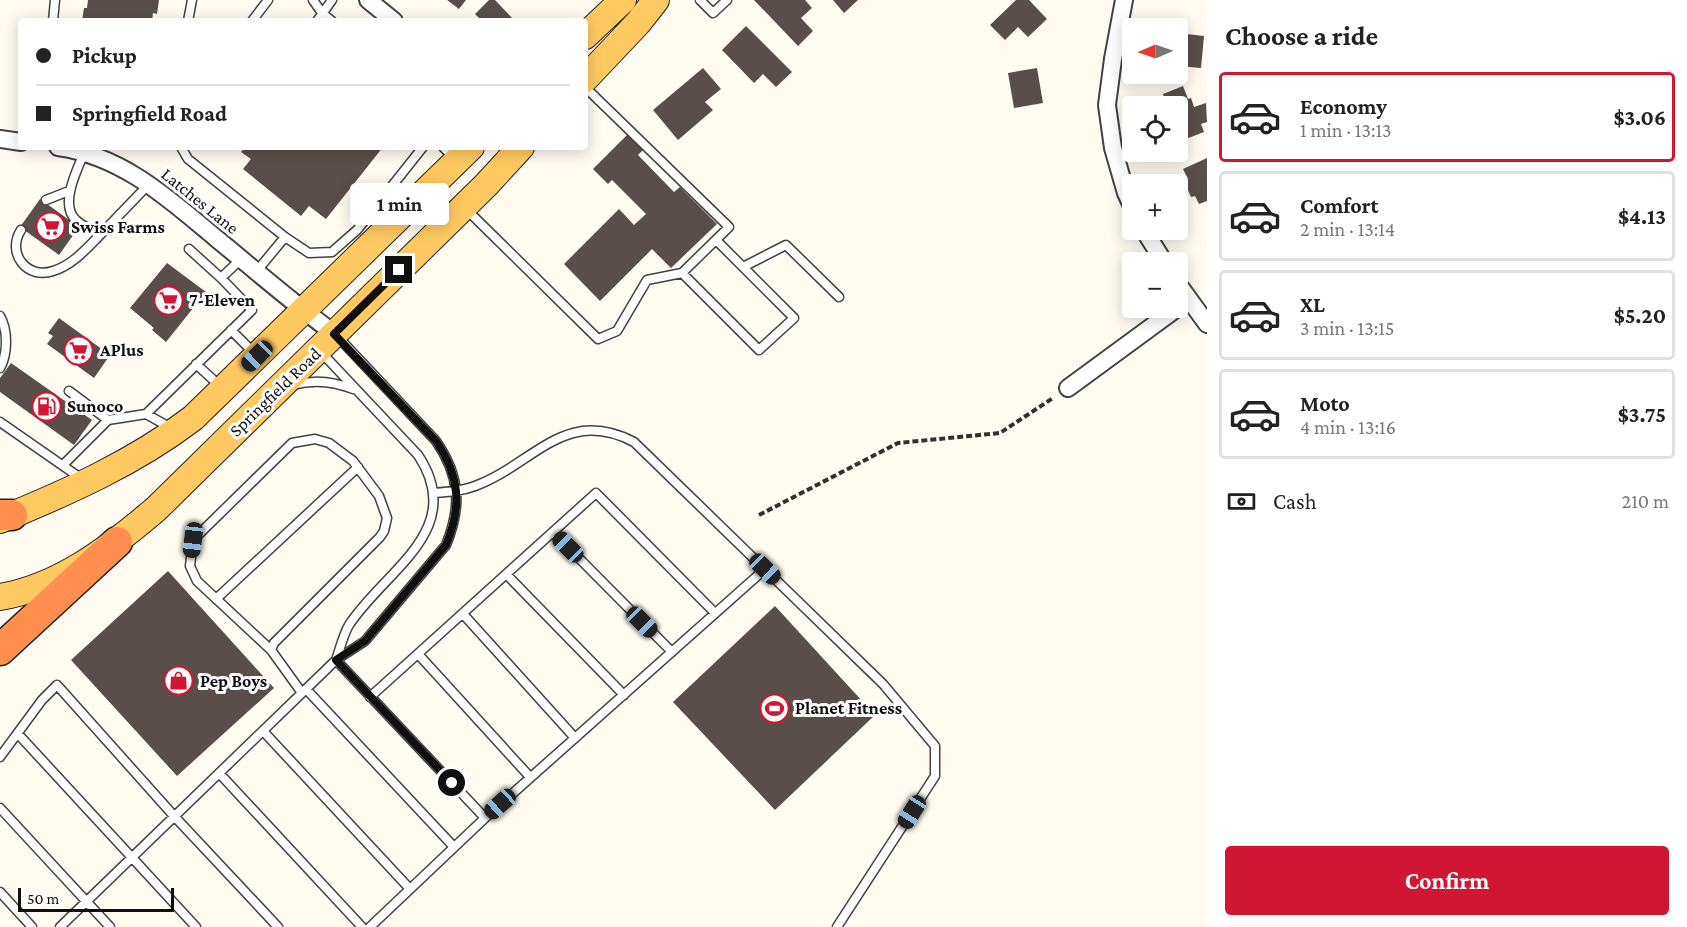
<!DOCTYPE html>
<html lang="en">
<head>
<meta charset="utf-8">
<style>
	body { margin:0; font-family:"Crimson Pro",serif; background:#f2f2f2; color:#222; height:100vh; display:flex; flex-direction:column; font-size:22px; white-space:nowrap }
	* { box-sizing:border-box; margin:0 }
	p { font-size:20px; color:#767676 }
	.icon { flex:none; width:33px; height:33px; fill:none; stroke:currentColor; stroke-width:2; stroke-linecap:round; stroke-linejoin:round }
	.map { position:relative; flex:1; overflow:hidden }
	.details { display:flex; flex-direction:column; background:#fff; width:480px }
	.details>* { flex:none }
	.guide { position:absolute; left:18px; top:18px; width:570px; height:132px; border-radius:6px; box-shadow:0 3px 15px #0003; display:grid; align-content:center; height:132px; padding:0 18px; background:#fff }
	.needle { width:39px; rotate:268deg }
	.fabs { position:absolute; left:1122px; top:18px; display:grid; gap:12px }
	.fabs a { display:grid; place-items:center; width:66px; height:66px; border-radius:6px; background:#fff; box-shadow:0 3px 15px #0003; font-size:30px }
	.scale { position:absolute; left:18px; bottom:15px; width:156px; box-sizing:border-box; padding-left:6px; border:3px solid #0f0f0f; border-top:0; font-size:16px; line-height:21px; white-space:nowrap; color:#0f0f0f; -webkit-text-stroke:4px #fff; paint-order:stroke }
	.end { position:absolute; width:27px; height:27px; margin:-14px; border:8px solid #0f0f0f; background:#fff; box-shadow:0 0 0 3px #fff }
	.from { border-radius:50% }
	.bubble { position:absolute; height:42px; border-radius:6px; background:#fff; box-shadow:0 3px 15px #0003; font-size:20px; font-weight:700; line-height:42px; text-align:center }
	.car { position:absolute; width:18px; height:36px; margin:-18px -9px; border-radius:8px; box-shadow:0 0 4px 2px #0007; background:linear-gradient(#222 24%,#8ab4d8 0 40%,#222 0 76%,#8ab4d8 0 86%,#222 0) }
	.guide b { display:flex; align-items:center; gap:21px; height:57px; font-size:22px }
	.guide b+b { border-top:2px solid #e0e0e0 }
	.guide i { width:15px; height:15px; background:#222 }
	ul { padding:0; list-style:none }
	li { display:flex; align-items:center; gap:18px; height:90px; margin:0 12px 9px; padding:0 6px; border:3px solid #e0e0e0; border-radius:6px }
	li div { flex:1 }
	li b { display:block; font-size:22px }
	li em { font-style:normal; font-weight:700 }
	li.active { border-color:#d01632 }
	li>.icon { width:54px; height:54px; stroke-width:1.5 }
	h2 { padding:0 18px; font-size:27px; line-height:72px }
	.pay { display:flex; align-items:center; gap:15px; height:66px; padding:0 18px; font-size:22px }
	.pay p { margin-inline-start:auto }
	.action { display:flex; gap:12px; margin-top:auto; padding:12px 18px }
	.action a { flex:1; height:69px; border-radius:6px; background:#d01632; color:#fff; font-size:24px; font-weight:700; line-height:69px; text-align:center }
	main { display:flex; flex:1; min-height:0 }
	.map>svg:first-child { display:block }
	.building { fill:#594e4a }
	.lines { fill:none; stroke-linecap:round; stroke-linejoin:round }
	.lane-casing { stroke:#424242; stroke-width:11 }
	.street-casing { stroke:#424242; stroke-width:20 }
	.primary-casing { stroke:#202020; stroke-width:28 }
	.highway-casing { stroke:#202020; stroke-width:33 }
	.path { stroke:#313131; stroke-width:4; stroke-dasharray:6 3; stroke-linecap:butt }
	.lane { stroke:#fff; stroke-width:8 }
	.street { stroke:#fff; stroke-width:16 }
	.primary { stroke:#ffc961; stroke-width:26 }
	.highway { stroke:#ff8e4f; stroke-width:30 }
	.route { stroke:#0f0f0f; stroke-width:8 }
	.labels { text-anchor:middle; stroke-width:6; stroke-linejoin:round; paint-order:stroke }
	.street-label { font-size:18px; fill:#0f0f0f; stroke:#fff }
	.poi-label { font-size:18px; font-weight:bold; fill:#0f0f0f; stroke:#fff; text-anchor:start }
</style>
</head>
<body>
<main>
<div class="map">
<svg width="1207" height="927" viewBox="0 0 1207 927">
	<rect width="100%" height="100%" fill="#fffbf1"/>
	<!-- building -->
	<path class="building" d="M 88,0 L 159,0 L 157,14 L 153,13 L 152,21 L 82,21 L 84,8 L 87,8 Z
		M 447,0 L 466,0 L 459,9 Z
		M 489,0 L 495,0 L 515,21 L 482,21 L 475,14 Z
		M 754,0 L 805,0 L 812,8 L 801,18 L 813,31 L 798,46 Z
		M 833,0 L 858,0 L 844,13 Z
		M 1016,0 L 1029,0 L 1047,19 L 1028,37 L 1018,27 L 1005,40 L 990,25 Z
		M 746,26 L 792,72 L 776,87 L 763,74 L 754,83 L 722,50 Z
		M 1178,33 L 1204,36 L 1201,68 L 1178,66 Z
		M 703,68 L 721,89 L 705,102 L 713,110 L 678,140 L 653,110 Z
		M 1037,68 L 1043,103 L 1014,108 L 1008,73 Z
		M 1183,86 L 1188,99 L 1191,98 L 1194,107 L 1206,103 L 1207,122 L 1201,124 L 1204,132 L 1178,142 L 1178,106 L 1167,106 L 1163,94 Z
		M 628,134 L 643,150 L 638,155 L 674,192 L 680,187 L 717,224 L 671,268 L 652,249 L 600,301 L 564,264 L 619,209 L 634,225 L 646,214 L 612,180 L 608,184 L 593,169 Z
		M 245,147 L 383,147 L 326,219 L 309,206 L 301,216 L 243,169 L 251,159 L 241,152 Z
		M 1207,158 L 1207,201 L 1199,204 L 1195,196 L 1191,197 L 1183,179 L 1187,177 L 1183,169 Z
		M 40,199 L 79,227 L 59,255 L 20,227 Z
		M 167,263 L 206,292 L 166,342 L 152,330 L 154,328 L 130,308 Z
		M 59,318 L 110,355 L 94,378 L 47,344 L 53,336 L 48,333 Z
		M 11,363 L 92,420 L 74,445 L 0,392 L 0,378 Z
		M 168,571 L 274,688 L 177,776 L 71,660 Z
		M 775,606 L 875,715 L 775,810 L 673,702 Z"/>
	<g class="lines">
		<defs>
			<path id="lane" d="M 313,0 L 322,13 L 332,21
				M 700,0 L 713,13 L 727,0
				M 53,21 L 55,0
				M 188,21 L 192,0
				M 252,21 L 268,0
				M 317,21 L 332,0
				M 585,87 L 729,227 L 682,273 L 759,350 L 794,318 L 716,240
				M 181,147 L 188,159 L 285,237 L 309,253 L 332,252 L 357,230 L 423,147
				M 443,147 L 455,159
				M 84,153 C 77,170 59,205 76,220 C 83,227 92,230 101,234 L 149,184
				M 46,200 L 69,191
				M 467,210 L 598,339 L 617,331 L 647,280 L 682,273
				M 21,230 C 6,253 27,280 53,271 C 73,265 87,248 101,234
				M 189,249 L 221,278 L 241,259
				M 743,267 L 786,245 L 839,297
				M 256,272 L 285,237
				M 0,316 C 8,330 8,354 0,368
				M 231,330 L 255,354
				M 320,351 L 418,455 C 468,530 385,570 349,625 C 343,635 340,649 336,660
				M 196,364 L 220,386
				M 293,385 C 314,379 333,381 353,389
				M 69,391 L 108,420 L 146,414 L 173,429
				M 146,414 L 252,310 L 221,278
				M 0,422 L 82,479
				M 63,465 L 108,420
				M 434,493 C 448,492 462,491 475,486 C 534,464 565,406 634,442 L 883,684 L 935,746 L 935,776 L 837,927
				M 553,532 L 672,652
				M 506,574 L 624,695
				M 216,599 L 358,467
				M 463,614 L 575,738
				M 271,650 L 197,581 L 190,566 L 193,540 L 292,443 L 315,439 L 329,443 L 353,461 L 379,496 L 387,518 L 384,531 L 380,537 L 274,643 L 271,650 L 302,693
				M 418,654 L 530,777
				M 336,660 L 485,818 L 765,569
				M 306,689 L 454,847
				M 370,697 L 596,493 L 715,613
				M 263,731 L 410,889
				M 18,734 L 196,927
				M 0,757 L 42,700 L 57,685 L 174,816 L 278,927
				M 219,773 L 362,927
				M 0,808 L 110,927
				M 0,892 L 32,927
				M 60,927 L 336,660 L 365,641 L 446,545 C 462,506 460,476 436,441 L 337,336
				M 370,927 L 485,818"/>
			<path id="street" d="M 368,0 L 394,21
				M 1124,0 L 1113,59 L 1107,105 L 1113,148 L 1126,193 L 1132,206
				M 0,139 L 21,142
				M 58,147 C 123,156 169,199 217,239 C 256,271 294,304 335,334
				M 1144,230 L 1164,262
				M 1178,284 L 1207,324
				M 1068,388 L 1188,300"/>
			<path id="primary" d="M 585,36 L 623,0
				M 585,79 L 638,23 L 656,0
				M 0,520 C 68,492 134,463 193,418 L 471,147
				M 0,597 C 60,587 110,548 156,509 L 486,185 L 521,147"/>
			<path id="highway" d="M 0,515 L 12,515
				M 0,650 L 117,542"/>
		</defs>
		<!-- lane casing -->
		<use href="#lane" class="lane-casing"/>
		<!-- street casing -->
		<use href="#street" class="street-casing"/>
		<!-- primary casing -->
		<use href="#primary" class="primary-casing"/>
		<!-- highway casing -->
		<use href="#highway" class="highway-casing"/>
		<!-- path -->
		<path class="path" d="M 759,515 L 898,443 L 1000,433 L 1053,398"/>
		<!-- lane -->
		<use href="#lane" class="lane"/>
		<!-- street -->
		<use href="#street" class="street"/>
		<!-- primary -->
		<use href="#primary" class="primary"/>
		<!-- highway -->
		<use href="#highway" class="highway"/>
	</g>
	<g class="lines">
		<!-- route -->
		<path class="route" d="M 399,270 L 334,334 L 436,441 C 460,476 462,507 446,545 L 365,641 L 336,660 L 452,783"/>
	</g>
	<!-- icons -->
	<defs>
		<symbol id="supermarket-ring" viewBox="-11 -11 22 22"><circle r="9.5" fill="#fff" stroke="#d01632" stroke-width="1.5"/><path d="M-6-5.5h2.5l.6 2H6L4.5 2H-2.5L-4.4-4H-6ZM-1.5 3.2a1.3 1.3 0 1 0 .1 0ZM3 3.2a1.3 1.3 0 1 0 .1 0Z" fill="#d01632"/></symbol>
		<symbol id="fuel-ring" viewBox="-11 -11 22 22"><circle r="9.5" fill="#fff" stroke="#d01632" stroke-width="1.5"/><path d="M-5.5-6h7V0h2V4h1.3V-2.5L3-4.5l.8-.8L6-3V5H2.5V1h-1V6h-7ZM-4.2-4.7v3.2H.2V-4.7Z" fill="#d01632"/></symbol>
		<symbol id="shop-ring" viewBox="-11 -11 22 22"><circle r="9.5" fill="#fff" stroke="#d01632" stroke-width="1.5"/><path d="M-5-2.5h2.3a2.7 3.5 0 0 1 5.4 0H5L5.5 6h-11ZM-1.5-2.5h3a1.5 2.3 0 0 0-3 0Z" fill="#d01632"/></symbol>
		<symbol id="stadium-ring" viewBox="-11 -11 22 22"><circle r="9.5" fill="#fff" stroke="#d01632" stroke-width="1.5"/><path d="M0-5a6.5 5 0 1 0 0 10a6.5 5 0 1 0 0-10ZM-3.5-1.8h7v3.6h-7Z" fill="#d01632"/></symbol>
	</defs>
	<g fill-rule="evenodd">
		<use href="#supermarket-ring" x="34" y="210" width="33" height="33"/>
		<use href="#supermarket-ring" x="152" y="284" width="33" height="33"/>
		<use href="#supermarket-ring" x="62" y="334" width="33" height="33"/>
		<use href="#fuel-ring" x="30" y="390" width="33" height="33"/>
		<use href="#shop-ring" x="162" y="664" width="33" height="33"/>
		<use href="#stadium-ring" x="758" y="692" width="33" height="33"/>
	</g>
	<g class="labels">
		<!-- street labels -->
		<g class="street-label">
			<text transform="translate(200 201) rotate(39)" y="6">Latches Lane</text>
			<text transform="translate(275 392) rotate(-44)" y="6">Springfield Road</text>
		</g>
		<!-- poi labels -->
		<g class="poi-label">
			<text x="71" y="233">Swiss Farms</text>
			<text x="189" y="306">7-Eleven</text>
			<text x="100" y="356">APlus</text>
			<text x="67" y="412">Sunoco</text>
			<text x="200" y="687">Pep Boys</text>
			<text x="795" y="714">Planet Fitness</text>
		</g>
	</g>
</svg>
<div class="fabs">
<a><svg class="needle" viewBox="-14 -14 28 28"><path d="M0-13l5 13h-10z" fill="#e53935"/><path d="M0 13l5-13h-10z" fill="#767676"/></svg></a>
<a><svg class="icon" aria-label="locate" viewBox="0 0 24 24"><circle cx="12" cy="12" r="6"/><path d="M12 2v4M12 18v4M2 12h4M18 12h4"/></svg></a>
<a>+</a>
<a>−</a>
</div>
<div class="scale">50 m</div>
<i class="end from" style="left:452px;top:783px"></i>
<i class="end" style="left:399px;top:270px"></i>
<div class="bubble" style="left:350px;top:183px;width:99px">1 min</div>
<i class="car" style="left:257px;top:356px;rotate:226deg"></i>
<i class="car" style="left:193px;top:540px;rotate:187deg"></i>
<i class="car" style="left:568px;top:547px;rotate:315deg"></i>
<i class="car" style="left:765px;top:569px;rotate:134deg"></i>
<i class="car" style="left:642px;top:622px;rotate:135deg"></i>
<i class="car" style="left:500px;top:804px;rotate:228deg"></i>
<i class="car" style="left:912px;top:812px;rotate:212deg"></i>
<div class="guide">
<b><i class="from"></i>Pickup</b>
<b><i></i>Springfield Road</b>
</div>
</div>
<section class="details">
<h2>Choose a ride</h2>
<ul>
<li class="active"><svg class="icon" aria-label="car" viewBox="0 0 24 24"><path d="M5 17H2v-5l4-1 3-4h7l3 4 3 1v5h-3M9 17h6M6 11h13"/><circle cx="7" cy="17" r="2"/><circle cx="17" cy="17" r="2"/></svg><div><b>Economy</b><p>1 min · 13:13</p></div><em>$3.06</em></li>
<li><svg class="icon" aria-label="car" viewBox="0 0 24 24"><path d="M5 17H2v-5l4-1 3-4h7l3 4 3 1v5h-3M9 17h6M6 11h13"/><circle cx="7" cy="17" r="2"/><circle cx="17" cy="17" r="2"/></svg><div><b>Comfort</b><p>2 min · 13:14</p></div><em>$4.13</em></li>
<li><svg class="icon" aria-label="car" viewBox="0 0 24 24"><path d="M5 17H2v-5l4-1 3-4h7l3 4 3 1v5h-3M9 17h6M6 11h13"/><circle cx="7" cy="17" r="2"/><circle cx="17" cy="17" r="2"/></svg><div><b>XL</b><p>3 min · 13:15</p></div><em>$5.20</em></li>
<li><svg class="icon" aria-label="car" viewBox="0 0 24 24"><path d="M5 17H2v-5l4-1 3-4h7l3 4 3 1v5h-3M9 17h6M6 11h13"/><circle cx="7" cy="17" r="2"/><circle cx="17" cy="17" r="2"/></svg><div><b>Moto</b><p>4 min · 13:16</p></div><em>$3.75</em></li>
</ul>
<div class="pay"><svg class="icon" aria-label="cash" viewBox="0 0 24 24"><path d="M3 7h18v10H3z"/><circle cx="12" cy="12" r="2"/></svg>Cash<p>210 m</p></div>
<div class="action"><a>Confirm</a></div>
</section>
</main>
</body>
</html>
